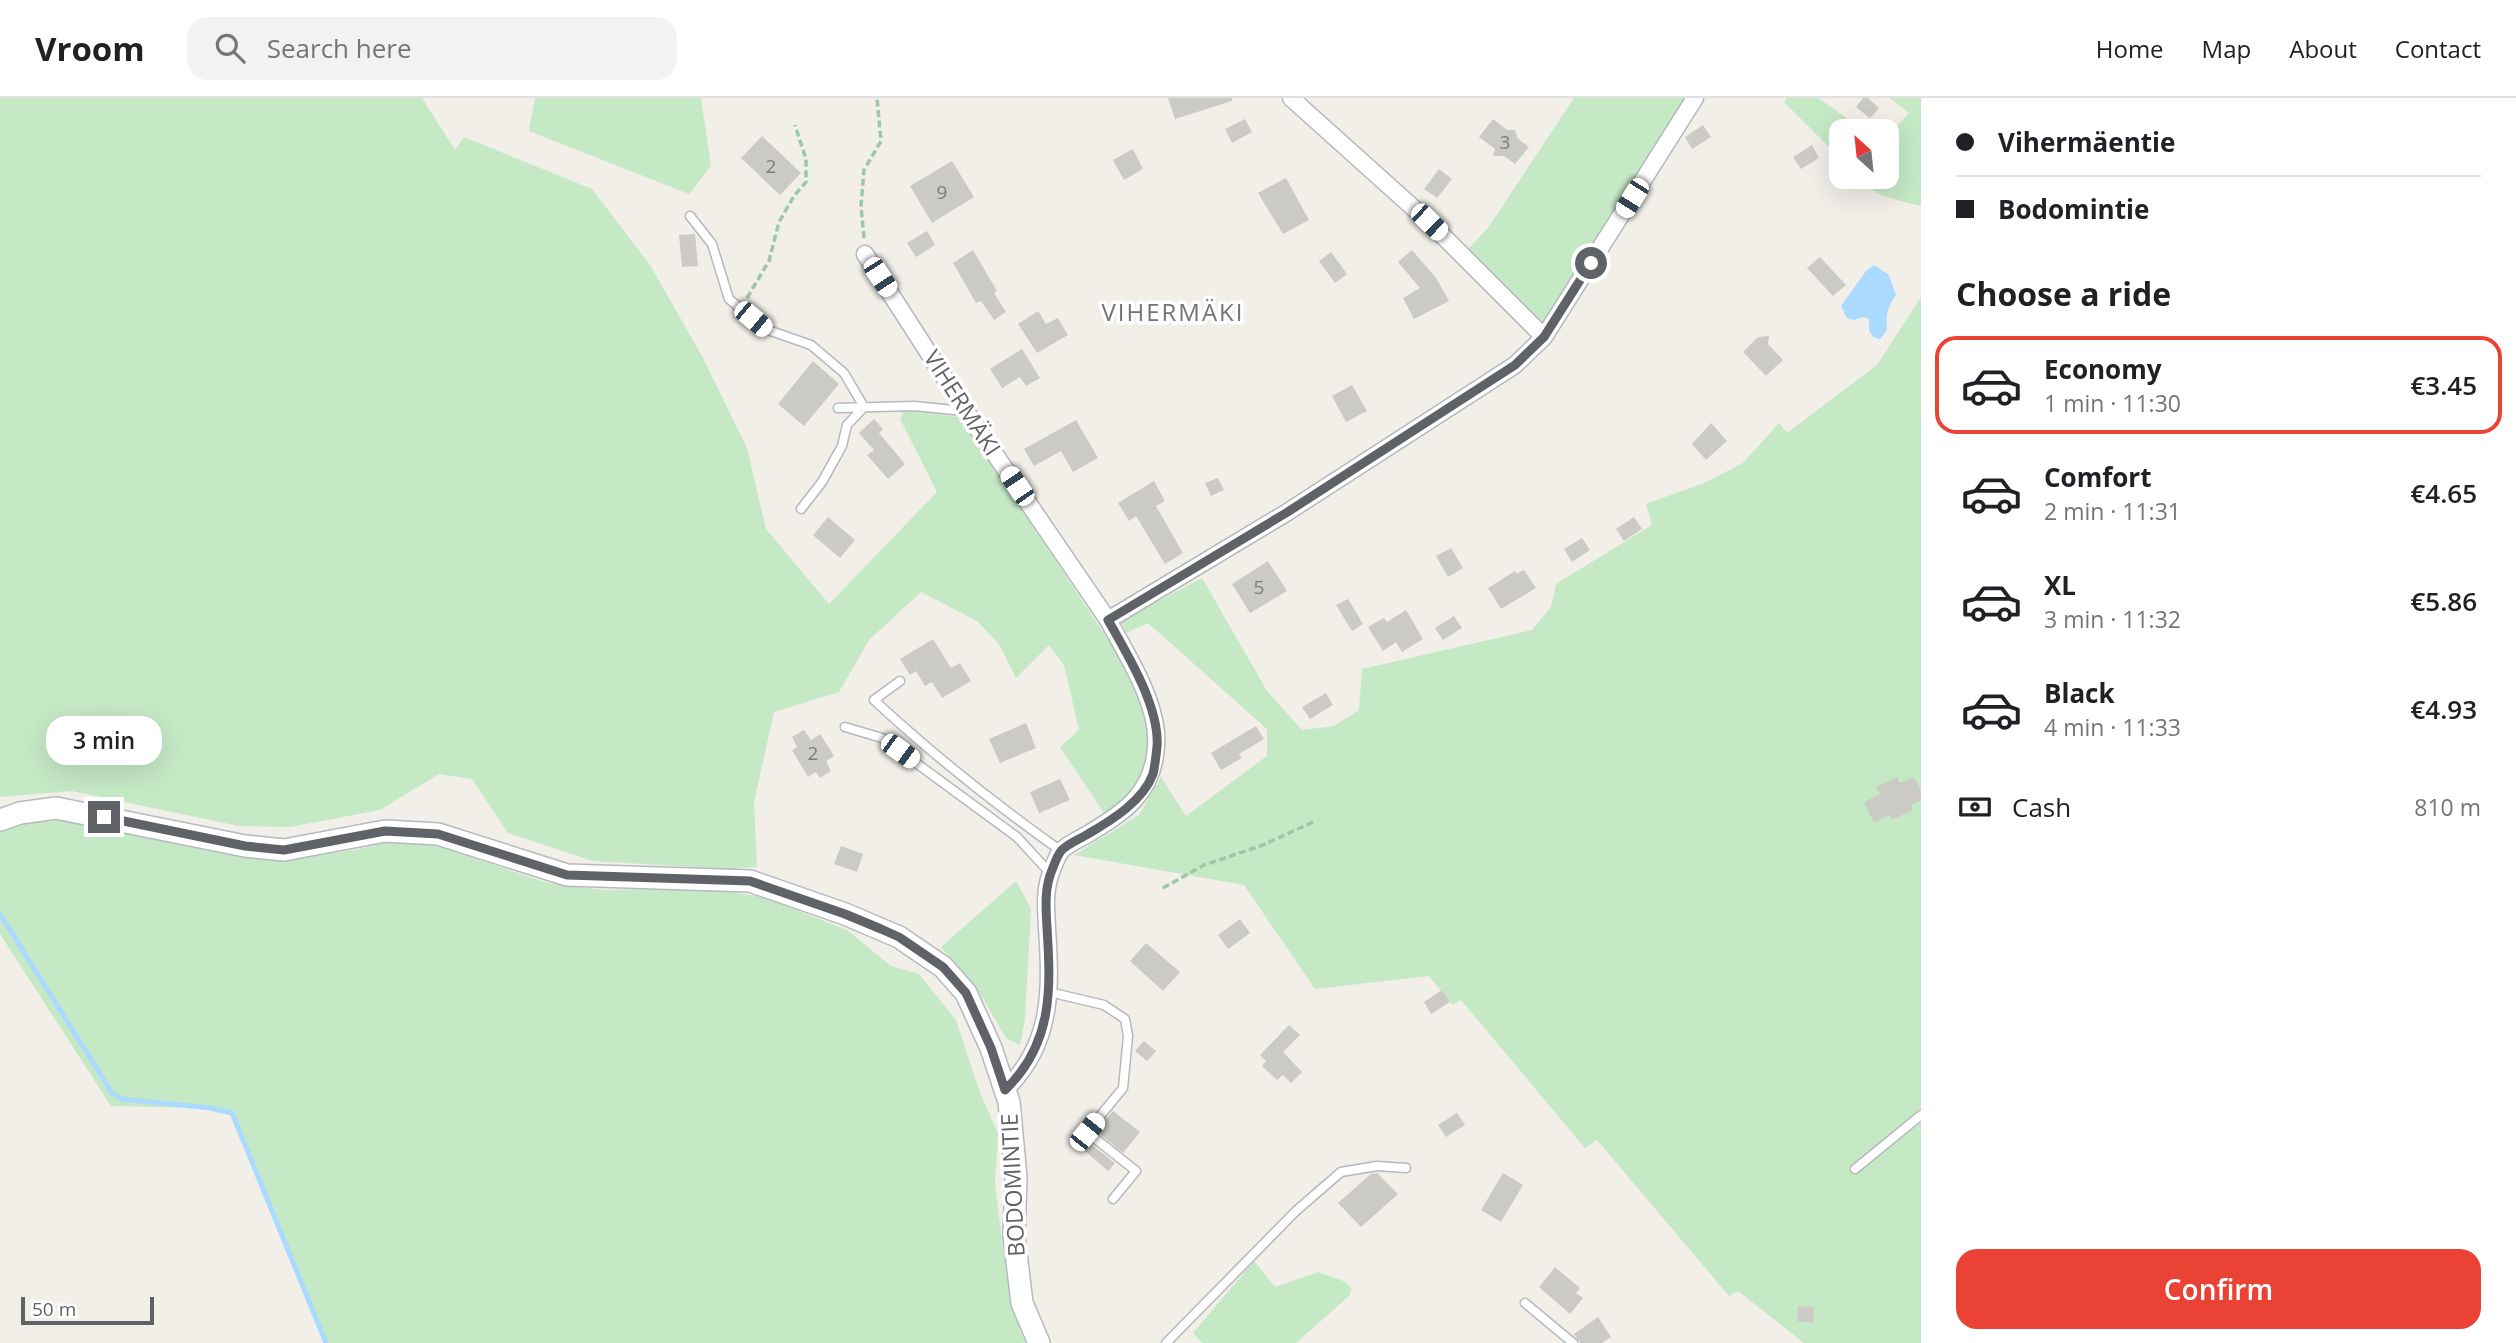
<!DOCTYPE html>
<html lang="en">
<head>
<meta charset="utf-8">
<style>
	body { margin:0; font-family:"Open Sans",sans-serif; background:#f2f2f2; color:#202124; height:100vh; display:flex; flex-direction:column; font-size:26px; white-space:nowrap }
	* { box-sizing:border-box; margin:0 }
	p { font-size:23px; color:#757577 }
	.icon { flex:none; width:38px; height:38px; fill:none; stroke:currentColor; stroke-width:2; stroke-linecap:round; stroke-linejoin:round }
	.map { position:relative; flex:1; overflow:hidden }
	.sheet { display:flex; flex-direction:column; background:#fff; width:595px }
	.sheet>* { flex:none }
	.banner { display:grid; align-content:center; height:154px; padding:0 35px; background:#fff }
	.needle { width:46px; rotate:333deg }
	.fabs { position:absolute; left:1829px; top:21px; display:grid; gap:14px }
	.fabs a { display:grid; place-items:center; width:70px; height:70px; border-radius:14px; background:#fff; box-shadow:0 7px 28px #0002; font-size:35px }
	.scale { position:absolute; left:21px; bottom:18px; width:133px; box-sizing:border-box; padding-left:7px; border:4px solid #5f6368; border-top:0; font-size:19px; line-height:24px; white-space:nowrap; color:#5f6368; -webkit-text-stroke:5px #fff; paint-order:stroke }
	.end { position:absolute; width:32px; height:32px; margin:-16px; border:9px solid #5f6368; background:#fff; box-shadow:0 0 0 4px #fff }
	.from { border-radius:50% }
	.bubble { position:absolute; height:49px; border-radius:21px; background:#fff; box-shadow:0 7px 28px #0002; font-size:23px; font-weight:600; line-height:49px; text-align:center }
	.car { position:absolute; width:21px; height:42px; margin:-21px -10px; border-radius:9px; box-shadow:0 0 5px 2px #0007; background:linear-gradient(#fff 24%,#345 0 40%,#fff 0 76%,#345 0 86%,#fff 0) }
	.banner b { display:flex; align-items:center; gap:24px; height:66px; font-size:26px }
	.banner b+b { border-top:2px solid #e0e0e0 }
	.banner i { width:18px; height:18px; background:#202124 }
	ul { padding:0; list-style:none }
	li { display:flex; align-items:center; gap:21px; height:98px; margin:0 14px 10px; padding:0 21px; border:4px solid transparent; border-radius:21px }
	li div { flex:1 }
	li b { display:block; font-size:26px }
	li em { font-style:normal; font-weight:600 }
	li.active { border-color:#ea4335 }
	li>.icon { width:63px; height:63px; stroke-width:1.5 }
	h2 { padding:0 35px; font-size:32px; line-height:84px }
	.pay { display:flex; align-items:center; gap:18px; height:77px; padding:0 35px; font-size:26px }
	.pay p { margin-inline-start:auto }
	.primary-button { display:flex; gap:14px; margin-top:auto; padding:14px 35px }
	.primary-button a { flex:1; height:80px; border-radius:21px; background:#ea4335; color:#fff; font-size:28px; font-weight:600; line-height:80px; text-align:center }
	header { display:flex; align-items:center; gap:42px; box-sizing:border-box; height:98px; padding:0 35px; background:#fff; border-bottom:2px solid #e0e0e0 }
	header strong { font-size:33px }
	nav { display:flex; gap:38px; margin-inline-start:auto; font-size:24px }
	.search { width:490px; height:63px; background:#f2f2f2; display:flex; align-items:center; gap:18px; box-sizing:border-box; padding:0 24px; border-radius:21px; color:#757577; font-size:26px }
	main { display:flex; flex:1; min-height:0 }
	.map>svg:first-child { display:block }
	.green { fill:#c5e8c5 }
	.water { fill:#aadaff }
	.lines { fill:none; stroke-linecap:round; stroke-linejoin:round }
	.stream { stroke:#aadaff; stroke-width:5 }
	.building { fill:#cccac5 }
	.lane-casing { stroke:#b5b8bc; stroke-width:11 }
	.street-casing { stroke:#b5b8bc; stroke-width:19 }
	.secondary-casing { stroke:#b6babf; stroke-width:24 }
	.path { stroke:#9cc7a9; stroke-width:3.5; stroke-dasharray:7 3.5; stroke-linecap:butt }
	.lane { stroke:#fff; stroke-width:8 }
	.street { stroke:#fff; stroke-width:16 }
	.secondary { stroke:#fff; stroke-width:21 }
	.route { stroke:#5f6368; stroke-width:9 }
	.labels { text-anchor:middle; stroke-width:7; stroke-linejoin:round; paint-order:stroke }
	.number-label { font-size:19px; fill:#7a7d7f }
	.street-label { font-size:23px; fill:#5f6368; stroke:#fff }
	.neighbourhood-label { font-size:24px; letter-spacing:2px; fill:#70757a; stroke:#fff }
</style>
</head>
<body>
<header>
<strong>Vroom</strong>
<div class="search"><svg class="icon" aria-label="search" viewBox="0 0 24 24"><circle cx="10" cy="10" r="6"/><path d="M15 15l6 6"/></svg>Search here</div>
<nav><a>Home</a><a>Map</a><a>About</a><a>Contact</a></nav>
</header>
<main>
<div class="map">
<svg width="1921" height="1245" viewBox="0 0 1921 1245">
	<rect width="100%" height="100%" fill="#f1efe8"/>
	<!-- green -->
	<path class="green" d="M 0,0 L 422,0 L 455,52 L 464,39 L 592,91 L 650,167 L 703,260 L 747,350 L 766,431 L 829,506 L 937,394 L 900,321 L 904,312 L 960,319 L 1127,570 L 1145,619 L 1149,643 L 1146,672 L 1135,696 L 1104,715 L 1060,649 L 1079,632 L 1064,567 L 1049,547 L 1016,580 L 999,546 L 977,523 L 921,494 L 869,542 L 839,594 L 774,614 L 754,704 L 757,769 L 726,771 L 593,763 L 508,735 L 472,681 L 439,676 L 380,712 L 290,729 L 239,728 L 72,693 L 0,699 Z
		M 535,0 L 701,0 L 711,68 L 689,96 L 529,33 Z
		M 1574,0 L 1684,0 L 1545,228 L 1468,151 L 1488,130 Z
		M 1787,0 L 1818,0 L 1865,33 L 1841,33 L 1841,61 L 1784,4 Z
		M 1890,0 L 1921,0 L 1921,108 C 1897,102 1873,98 1856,79 L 1886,79 L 1887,39 L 1909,15 Z
		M 1921,199 L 1921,1245 L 1804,1245 L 1738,1193 L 1729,1198 L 1597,1042 L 1585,1050 L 1461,902 L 1453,907 L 1429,878 L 1315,891 L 1244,787 L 1074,757 L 1139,717 L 1161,679 L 1186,718 L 1267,658 L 1267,631 L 1148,525 L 1126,535 L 1121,523 L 1202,480 L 1267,593 L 1302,632 L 1334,628 L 1359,612 L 1362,571 L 1532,532 L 1551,509 L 1556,486 L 1652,427 L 1646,406 L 1704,385 L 1743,365 L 1779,325 L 1787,335 L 1877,267 Z
		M 50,720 L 256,761 L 284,763 L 359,751 L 397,742 L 437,748 L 548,785 L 603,792 L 703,790 L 763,799 L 847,832 L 891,868 L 919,876 L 956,922 L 979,992 L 998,1036 L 995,1086 L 1004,1158 L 1020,1233 L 1027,1245 L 326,1245 L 232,1015 L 210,1010 L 111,1008 L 0,836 L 0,729 Z
		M 1016,783 L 1031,811 L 1025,921 L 1020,947 L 1006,940 L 983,900 L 941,849 Z
		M 1254,1163 L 1275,1189 L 1318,1174 L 1346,1184 L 1352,1191 L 1349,1198 L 1296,1245 L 1202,1245 L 1193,1235 Z"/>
	<!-- water -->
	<path class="water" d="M 1874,167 L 1888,176 L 1896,197 C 1887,209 1886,217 1887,232 L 1880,241 L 1873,239 L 1869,232 L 1869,221 L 1864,219 L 1854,222 L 1847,220 L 1841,208 L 1866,173 Z"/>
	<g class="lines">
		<!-- stream -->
		<path class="stream" d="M 0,816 L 112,995 L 122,1001 L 210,1010 L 232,1015 L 326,1245"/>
	</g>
	<!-- building -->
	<path class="building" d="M 1168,0 L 1232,0 L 1232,3 L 1175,21 Z
		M 1863,0 L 1868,0 L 1879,10 L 1870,20 L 1856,9 Z
		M 1245,21 L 1252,34 L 1232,45 L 1225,31 Z
		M 1493,21 L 1507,32 L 1515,32 L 1518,41 L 1529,49 L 1515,66 L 1504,58 L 1493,58 L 1495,51 L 1479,39 Z
		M 1703,27 L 1711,39 L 1692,51 L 1685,39 Z
		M 762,38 L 801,75 L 780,97 L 741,60 Z
		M 1812,47 L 1819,60 L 1801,71 L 1793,59 Z
		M 1133,51 L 1143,71 L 1124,82 L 1113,62 Z
		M 952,63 L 974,99 L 932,125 L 910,88 Z
		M 1439,71 L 1452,81 L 1437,100 L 1424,91 Z
		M 1286,80 L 1309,122 L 1283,136 L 1258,95 Z
		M 927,133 L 935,147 L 916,159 L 907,145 Z
		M 695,136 L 698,168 L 682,169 L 679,137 Z
		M 973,152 L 997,193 L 994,195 L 1006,214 L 994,222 L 981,203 L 976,205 L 953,165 Z
		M 1412,152 L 1436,180 L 1449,203 L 1414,221 L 1403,200 L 1420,190 L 1398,164 Z
		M 1331,154 L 1347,176 L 1335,185 L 1319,163 Z
		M 1820,159 L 1846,187 L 1833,198 L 1807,170 Z
		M 1038,213 L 1046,226 L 1058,220 L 1068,237 L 1037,255 L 1018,226 Z
		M 1769,238 L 1768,246 L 1783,262 L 1766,278 L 1743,254 L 1758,239 Z
		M 1022,251 L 1040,280 L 1026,288 L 1020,279 L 1002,290 L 990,271 Z
		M 813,263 L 839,286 L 804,328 L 778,306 Z
		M 1352,287 L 1367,313 L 1346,324 L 1332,298 Z
		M 874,321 L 883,331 L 879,335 L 905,366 L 888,381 L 867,357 L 874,352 L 859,335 Z
		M 1076,322 L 1098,360 L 1073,374 L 1061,353 L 1034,368 L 1024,351 Z
		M 1711,325 L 1727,343 L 1706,362 L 1692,346 Z
		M 1218,380 L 1224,392 L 1211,398 L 1205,385 Z
		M 1154,383 L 1165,403 L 1156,408 L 1183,455 L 1165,466 L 1136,418 L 1129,423 L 1118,405 Z
		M 828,419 L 855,442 L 840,460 L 813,437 Z
		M 1634,419 L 1642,431 L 1624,443 L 1616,431 Z
		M 1582,440 L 1590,452 L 1572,464 L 1564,451 Z
		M 1451,450 L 1463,470 L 1448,479 L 1436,458 Z
		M 1268,463 L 1287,493 L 1250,515 L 1232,486 Z
		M 1524,472 L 1536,490 L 1501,511 L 1488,490 L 1515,473 L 1517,476 Z
		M 1348,501 L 1363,526 L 1352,533 L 1336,507 Z
		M 1406,512 L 1423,541 L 1402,554 L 1396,544 L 1383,553 L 1368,529 L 1384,520 L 1387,524 Z
		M 1454,518 L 1462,530 L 1443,542 L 1435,530 Z
		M 933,541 L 951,570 L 960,565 L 971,583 L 942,600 L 932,584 L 925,588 L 916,573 L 910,577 L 900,561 Z
		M 1326,595 L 1333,607 L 1310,621 L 1302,609 Z
		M 1026,625 L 1036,650 L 1000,665 L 989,641 Z
		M 1256,628 L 1264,641 L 1239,656 L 1242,660 L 1221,672 L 1211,655 Z
		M 804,632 L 811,642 L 820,636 L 834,658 L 826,663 L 831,673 L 820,680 L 816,674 L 808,679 L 792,652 L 797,649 L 792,639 Z
		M 1897,679 L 1900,685 L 1914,679 L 1921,693 L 1921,702 L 1911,707 L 1913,712 L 1892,722 L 1890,717 L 1874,725 L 1864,704 L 1880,696 L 1876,689 Z
		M 1060,681 L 1070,702 L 1039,715 L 1030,694 Z
		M 841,748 L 863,756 L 857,774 L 834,766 Z
		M 1240,821 L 1250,835 L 1228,851 L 1218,837 Z
		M 1146,845 L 1180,874 L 1163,893 L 1130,863 Z
		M 1442,892 L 1450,904 L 1431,916 L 1424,904 Z
		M 1289,927 L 1300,937 L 1283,954 L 1302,974 L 1291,985 L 1283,977 L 1277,982 L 1262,968 L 1266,963 L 1260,957 Z
		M 1144,943 L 1156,953 L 1147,963 L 1135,953 Z
		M 1113,1013 L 1140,1034 L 1123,1055 L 1096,1033 Z
		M 1457,1015 L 1465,1027 L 1446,1039 L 1438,1027 Z
		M 1091,1046 L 1115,1065 L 1108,1073 L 1085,1053 Z
		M 1377,1075 L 1398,1096 L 1361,1129 L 1338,1105 L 1371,1076 Z
		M 1503,1075 L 1523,1087 L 1501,1124 L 1481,1112 Z
		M 1555,1169 L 1580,1190 L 1576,1195 L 1583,1200 L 1570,1216 L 1539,1189 Z
		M 1798,1208 L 1814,1209 L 1813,1225 L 1797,1223 Z
		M 1598,1219 L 1611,1239 L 1602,1245 L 1580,1245 L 1574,1236 Z"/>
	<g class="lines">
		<defs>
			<path id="lane" d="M 690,118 L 712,146 L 729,201 L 765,231 L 811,247 L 844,275 L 864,309 L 847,327 L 842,348 L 822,384 L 801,411
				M 838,310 L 914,308 L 964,313
				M 900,583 L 874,602 C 933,657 995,706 1061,753
				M 845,629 L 882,640 L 1017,739 L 1050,775
				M 1049,894 L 1104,907 L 1125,921 L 1128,938 L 1123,990 L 1087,1034 L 1136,1073 L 1113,1101
				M 1855,1071 L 1921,1017
				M 1525,1205 L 1573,1245
				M 1166,1245 L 1296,1113 L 1341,1074 L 1377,1068 L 1406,1070"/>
			<path id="street" d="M 1291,0 L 1429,124 L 1544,239
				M 865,156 L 971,321 L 1108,522
				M 1005,992 C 1053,946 1051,891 1047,830 C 1046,810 1044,791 1052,772 C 1054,767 1057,758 1061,753 C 1067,746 1080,741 1088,736 C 1125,714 1153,695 1156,649 C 1160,608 1127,557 1108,522 L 1286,415 L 1515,267 L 1544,239 L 1695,0"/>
			<path id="secondary" d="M 0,722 L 20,715 L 56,710 L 245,748 L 284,752 L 385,733 L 438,736 L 567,777 L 750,783 L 845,816 L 899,839 L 943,869 L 966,895 L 991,950 L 1009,1004 L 1016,1079 L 1014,1138 L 1022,1205 L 1039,1245"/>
		</defs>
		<!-- lane casing -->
		<use href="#lane" class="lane-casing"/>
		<!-- street casing -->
		<use href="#street" class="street-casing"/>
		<!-- secondary casing -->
		<use href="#secondary" class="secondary-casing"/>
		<!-- path -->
		<path class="path" d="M 864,140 L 861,108 L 864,72 L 881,43 L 877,0
			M 747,200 L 769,163 L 779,124 L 794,98 L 806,84 L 806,61 L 795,27
			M 1163,790 L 1204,767 L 1263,747 L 1313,724"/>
		<!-- lane -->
		<use href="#lane" class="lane"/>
		<!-- street -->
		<use href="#street" class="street"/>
		<!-- secondary -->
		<use href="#secondary" class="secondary"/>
	</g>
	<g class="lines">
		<!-- route -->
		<path class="route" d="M 104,719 L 245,748 L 284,752 L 385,733 L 438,736 L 567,777 L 750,783 L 845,816 L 881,831 L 899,839 L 943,869 L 966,895 L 991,950 L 1005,992 C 1053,946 1051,891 1047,830 C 1046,810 1044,791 1052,772 C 1054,767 1057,758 1061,753 C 1067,746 1080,741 1088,736 C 1112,722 1143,703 1153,676 C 1155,668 1156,657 1157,649 C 1160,609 1127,556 1108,522 L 1286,415 L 1515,267 L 1544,239 L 1591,165"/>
	</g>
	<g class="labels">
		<!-- number labels -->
		<g class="number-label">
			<text x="1505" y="51">3</text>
			<text x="771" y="75">2</text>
			<text x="942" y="101">9</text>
			<text x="1259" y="496">5</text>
			<text x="813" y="662">2</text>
		</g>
		<!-- street labels -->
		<g class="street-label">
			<text transform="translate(962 305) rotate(57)" y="8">VIHERMÄKI</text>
			<text transform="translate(1013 1087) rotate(-93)" y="8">BODOMINTIE</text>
		</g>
		<!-- neighbourhood labels -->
		<g class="neighbourhood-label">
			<text x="1173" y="223">VIHERMÄKI</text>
		</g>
	</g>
</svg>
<div class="fabs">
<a><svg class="needle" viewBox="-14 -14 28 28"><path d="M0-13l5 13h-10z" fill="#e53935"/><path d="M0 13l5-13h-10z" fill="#757577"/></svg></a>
</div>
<div class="scale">50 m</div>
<i class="end from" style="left:1591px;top:165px"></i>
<i class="end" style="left:104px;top:719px"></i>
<div class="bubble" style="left:46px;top:618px;width:116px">3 min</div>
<i class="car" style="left:1632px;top:100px;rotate:212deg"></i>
<i class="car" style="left:1429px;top:124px;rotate:134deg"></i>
<i class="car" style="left:880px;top:179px;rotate:147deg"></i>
<i class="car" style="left:753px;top:221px;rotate:130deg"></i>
<i class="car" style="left:1017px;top:388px;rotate:326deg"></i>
<i class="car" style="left:900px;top:653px;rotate:126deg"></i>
<i class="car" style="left:1087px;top:1034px;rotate:39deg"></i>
</div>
<section class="sheet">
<div class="banner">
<b><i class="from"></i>Vihermäentie</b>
<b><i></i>Bodomintie</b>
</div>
<h2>Choose a ride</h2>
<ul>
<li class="active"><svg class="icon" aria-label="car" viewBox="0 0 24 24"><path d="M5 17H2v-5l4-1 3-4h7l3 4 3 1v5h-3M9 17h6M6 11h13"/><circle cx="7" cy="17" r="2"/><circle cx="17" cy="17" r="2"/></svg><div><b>Economy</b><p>1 min · 11:30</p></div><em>€3.45</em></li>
<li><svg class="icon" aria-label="car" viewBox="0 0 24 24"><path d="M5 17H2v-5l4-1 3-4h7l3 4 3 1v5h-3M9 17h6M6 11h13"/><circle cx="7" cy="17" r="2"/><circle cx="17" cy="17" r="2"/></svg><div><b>Comfort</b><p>2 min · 11:31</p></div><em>€4.65</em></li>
<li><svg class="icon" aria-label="car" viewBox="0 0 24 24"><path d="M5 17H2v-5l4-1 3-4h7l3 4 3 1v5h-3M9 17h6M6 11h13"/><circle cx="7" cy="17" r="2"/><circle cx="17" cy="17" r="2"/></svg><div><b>XL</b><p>3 min · 11:32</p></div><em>€5.86</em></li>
<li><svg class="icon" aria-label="car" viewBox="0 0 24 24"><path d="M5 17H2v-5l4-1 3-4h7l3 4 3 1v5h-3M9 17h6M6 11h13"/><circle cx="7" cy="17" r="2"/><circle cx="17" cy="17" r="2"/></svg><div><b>Black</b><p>4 min · 11:33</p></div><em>€4.93</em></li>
</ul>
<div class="pay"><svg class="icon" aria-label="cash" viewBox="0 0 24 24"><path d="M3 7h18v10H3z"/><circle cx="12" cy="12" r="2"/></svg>Cash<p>810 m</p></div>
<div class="primary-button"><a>Confirm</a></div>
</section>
</main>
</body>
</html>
